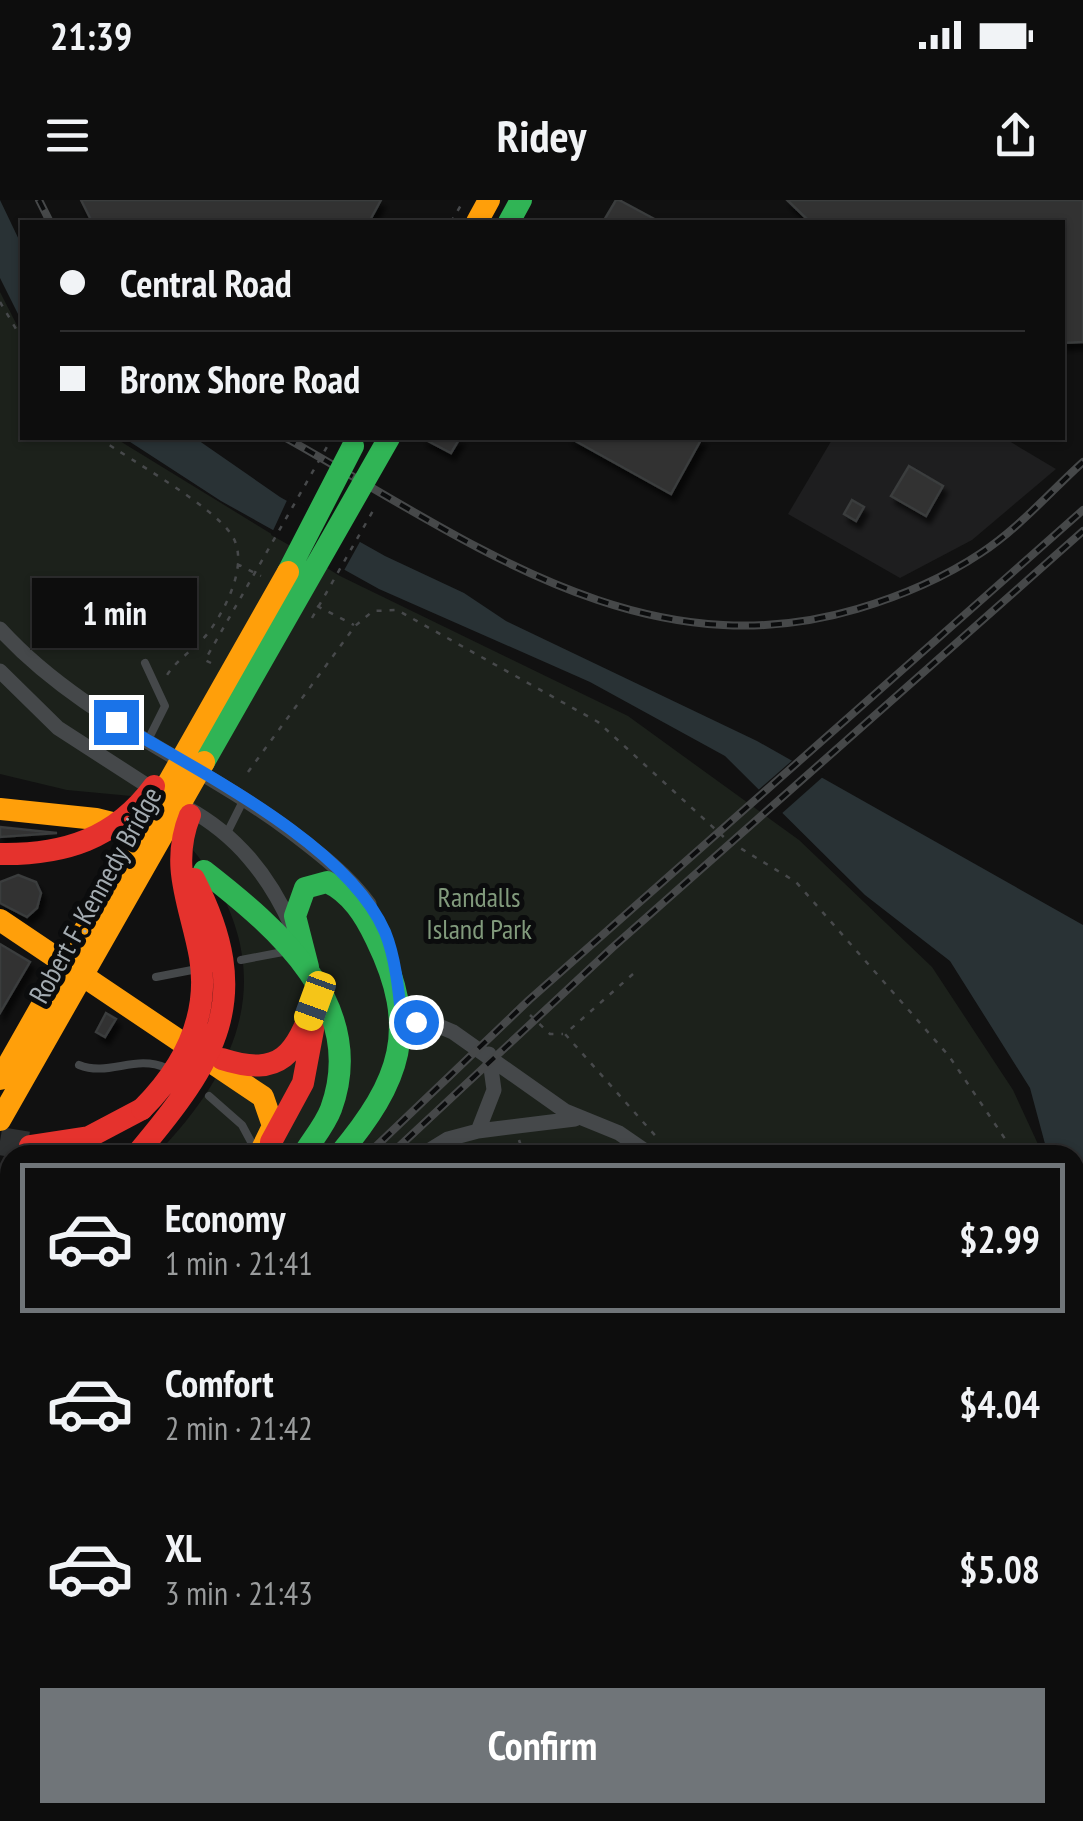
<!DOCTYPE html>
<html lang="en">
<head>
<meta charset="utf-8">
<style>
	body { margin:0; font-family:"PT Sans Narrow",sans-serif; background:#161616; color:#f1f3f6; height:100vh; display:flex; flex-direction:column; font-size:38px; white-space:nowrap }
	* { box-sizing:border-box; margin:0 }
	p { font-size:32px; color:#9a9c9d }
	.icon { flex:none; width:55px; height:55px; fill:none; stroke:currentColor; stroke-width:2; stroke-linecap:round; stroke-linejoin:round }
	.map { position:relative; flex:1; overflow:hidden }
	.details { position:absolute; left:0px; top:945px; width:1085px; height:678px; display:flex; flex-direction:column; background:#0d0d0d; border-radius:30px 30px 0 0; box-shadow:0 2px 8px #0004,0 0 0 2px #2d2d2e }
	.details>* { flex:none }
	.top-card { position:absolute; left:20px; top:20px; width:1045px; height:220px; border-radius:0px; box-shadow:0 2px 8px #0004,0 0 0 2px #2d2d2e; display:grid; align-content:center; height:220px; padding:0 40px; background:#0d0d0d }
	.end { position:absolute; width:45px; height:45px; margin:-22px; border:12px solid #1a73e8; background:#fff; box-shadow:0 0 0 5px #fff }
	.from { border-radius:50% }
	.bubble { position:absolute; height:70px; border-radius:0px; background:#0d0d0d; box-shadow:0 2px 8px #0004,0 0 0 2px #2d2d2e; font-size:32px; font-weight:600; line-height:70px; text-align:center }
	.car { position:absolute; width:30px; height:60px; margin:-30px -15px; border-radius:12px; box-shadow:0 0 8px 2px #0007; background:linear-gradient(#f5c518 24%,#345 0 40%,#f5c518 0 76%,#345 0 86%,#f5c518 0) }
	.top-card b { display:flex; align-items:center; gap:35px; height:95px; font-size:38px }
	.top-card b+b { border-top:2px solid #2d2d2e }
	.top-card i { width:25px; height:25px; background:#f1f3f6 }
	ul { padding:18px 0 0; list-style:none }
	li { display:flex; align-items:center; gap:30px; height:150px; margin:0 20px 15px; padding:0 20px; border:5px solid transparent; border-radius:0px }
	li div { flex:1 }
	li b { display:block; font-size:38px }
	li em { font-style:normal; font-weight:600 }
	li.selected { border-color:#707579 }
	li>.icon { width:90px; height:90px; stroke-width:1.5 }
	.button { display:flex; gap:20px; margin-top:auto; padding:20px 40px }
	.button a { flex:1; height:115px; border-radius:0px; background:#707579; color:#fff; font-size:40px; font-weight:600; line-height:115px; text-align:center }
	.status { display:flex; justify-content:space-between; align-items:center; height:70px; padding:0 50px; background:#0d0d0d; direction:ltr }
	.status svg { height:28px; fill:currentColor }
	header { display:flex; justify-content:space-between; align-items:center; height:130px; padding:0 40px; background:#0d0d0d; font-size:45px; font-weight:600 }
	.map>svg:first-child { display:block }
	.built { fill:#1e1e1f }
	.green { fill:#1c211b }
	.water { fill:#293235 }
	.pier { fill:#111 }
	.building { fill:#313233; stroke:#3a3c3d; stroke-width:2.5; filter:url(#shadow) }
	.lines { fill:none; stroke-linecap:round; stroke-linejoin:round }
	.highway-tunnel { stroke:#2e3031; stroke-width:28; stroke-dasharray:28 14; stroke-linecap:butt }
	.path { stroke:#47494b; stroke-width:2.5; stroke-dasharray:5 8; stroke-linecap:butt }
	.lane { stroke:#45484a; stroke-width:8 }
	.street { stroke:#45484a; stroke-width:15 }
	.fast { stroke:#30b455; stroke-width:22 }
	.slow { stroke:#ff9f0a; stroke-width:22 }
	.jam { stroke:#e5322d; stroke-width:22 }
	.rail-casing { stroke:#464849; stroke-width:8 }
	.rail { stroke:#0b0c0d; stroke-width:4; stroke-dasharray:11; stroke-linecap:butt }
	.path-bridge { stroke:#47494b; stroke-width:2.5; stroke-dasharray:5 8; stroke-linecap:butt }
	.fast-bridge { stroke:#30b455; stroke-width:22 }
	.slow-bridge { stroke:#ff9f0a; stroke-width:22 }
	.jam-bridge { stroke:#e5322d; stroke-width:22 }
	.route { stroke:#1a73e8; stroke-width:12 }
	.labels { text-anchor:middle; stroke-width:10; stroke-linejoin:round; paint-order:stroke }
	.street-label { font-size:28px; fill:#a3abb1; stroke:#0b0c0d }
	.park-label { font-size:28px; fill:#819a7c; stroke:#0b0c0d }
</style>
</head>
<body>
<div class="status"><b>21:39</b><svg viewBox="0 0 49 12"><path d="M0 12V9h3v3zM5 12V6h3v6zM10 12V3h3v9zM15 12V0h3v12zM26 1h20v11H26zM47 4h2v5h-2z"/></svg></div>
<header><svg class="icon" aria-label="menu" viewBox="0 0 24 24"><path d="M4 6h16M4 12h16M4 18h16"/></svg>Ridey<svg class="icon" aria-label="share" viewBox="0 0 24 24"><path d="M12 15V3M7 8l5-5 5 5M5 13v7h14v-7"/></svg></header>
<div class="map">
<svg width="1083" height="1621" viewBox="0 0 1083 1621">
	<defs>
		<filter id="shadow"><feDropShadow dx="4" dy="7" stdDeviation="2.5" flood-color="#0009"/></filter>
	</defs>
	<rect width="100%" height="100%" fill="#111"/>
	<!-- built -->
	<path class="built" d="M 833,238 L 1004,238 L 1056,269 L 972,340 L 900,378 L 788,314 Z"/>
	<!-- green -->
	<path class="green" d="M 0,92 L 22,135 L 22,238 L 115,238 L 340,376 L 628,516 L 799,640 L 932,767 L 1013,890 L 1043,955 L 156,955 C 234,874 277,785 213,678 C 195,647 167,623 142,597 L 67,590 L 0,574 Z
		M 1075,1027 L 1083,1045 L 1083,1621 L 0,1621 L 0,1333 L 10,1319 L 10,1612 L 1075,1612 Z"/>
	<!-- water -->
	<path class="water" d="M 0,0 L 22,46 L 22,122 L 0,78 Z
		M 124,238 L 195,238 L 280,297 L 385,356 L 464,393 L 506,421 L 757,541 L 1083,725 L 1083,1017 L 1075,1003 L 1075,955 L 1048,955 L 1030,888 L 950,761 L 865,695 L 725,556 L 590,482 L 379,389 L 221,301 Z"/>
	<!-- pier -->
	<path class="pier" d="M 289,296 L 362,338 L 342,374 L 271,335 Z
		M 795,558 L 825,575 L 780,615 L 756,592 Z"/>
	<!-- building -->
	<path class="building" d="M 81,0 L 381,0 L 369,22 L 92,22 Z
		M 616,0 L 619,0 L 660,22 L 603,22 Z
		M 787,0 L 1083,0 L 1083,142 L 1062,143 L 1062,22 L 810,22 Z
		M 422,238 L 460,238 L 451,253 Z
		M 570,238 L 702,238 L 671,294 Z
		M 909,266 L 943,286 L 926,316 L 891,296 Z
		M 852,300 L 864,307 L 856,321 L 844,314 Z
		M 0,627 L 57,633 L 0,637 Z
		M 18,675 L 36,682 L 41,693 L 37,708 L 27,717 L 0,703 L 0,682 Z
		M 0,744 L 30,762 L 0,813 Z
		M 106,813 L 116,819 L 105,837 L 96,832 Z"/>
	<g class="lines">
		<!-- highway-tunnel -->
		<path class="highway-tunnel" d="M 0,941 L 30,946"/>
		<!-- path -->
		<path class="path" d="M 451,22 L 464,0
			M 0,102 L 22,139
			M 99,238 C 132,261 211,305 231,334 C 250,361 227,406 211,429 C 197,449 176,458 164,480
			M 237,364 L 261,376
			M 317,406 L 354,425
			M 248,572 L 355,426 L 373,411 L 397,410 L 598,522 L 727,640 L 796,682 L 949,856 L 1016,955
			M 633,774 L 565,834 L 660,941
			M 530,815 L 550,834 L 563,834
			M 519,940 L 524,955
			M 1075,1059 L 1083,1095
			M 1075,1405 L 1083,1399
			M 610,1612 L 612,1621
			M 122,1621 L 128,1612"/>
		<!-- lane -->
		<path class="lane" d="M 145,463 L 165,506 L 148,540
			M 227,633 L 243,601
			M 241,760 L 283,752
			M 156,777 L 192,770
			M 79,865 C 109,877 135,854 166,868
			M 209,896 L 242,925 L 256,951
			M 0,1019 L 10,1007
			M 0,1020 L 10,1032"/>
		<!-- street -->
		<path class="street" d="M 0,429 C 81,518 195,560 290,631 C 319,653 348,675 369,704
			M 0,471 L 58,528 L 154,590
			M 187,608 C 237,635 269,676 292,727
			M 402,823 L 434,824 L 453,832 L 565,911 L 619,933 L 651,955
			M 478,931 L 575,919
			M 422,955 L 448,939 L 478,931 L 494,890 L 489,854
			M 446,1612 L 449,1621
			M 975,1612 L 983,1621"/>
		<!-- fast -->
		<path class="fast" d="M 509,22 L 521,0
			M 308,767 L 295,716 L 305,688 L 327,682 C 351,693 365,716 376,739 C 420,829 401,881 339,955"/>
		<!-- slow -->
		<path class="slow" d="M 477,22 L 489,0
			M 0,609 L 96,619 L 136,629
			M 0,720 L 263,897 L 273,926 L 259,955
			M 0,1063 L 10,1052
			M 0,1116 L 10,1103"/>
		<!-- jam -->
		<path class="jam" d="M 222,859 C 282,878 295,854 315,801
			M 271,942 L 303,883 L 316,814
			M 30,946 L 89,937 L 142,909
			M 0,1177 L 10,1165
			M 0,1356 L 10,1342"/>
		<defs>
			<path id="rail" d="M 39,0 L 50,22
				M 286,238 C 465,338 641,473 857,409 C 901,396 942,379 981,353 C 1018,329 1050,292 1083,262
				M 367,955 L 529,800 L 1083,310
				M 390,955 L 612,748 L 1083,331
				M 0,1396 L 10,1382
				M 0,1423 L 10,1409"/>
		</defs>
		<!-- rail casing -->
		<use href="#rail" class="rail-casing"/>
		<!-- rail -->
		<use href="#rail" class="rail"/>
		<!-- path-bridge -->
		<path class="path-bridge" d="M 312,418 L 374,309
			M 211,463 L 205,460 L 332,238"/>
		<!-- fast-bridge -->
		<path class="fast-bridge" d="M 288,372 L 353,246
			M 204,562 L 389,238
			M 204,671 C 277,728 369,805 331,909 C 325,925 312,940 303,955"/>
		<!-- slow-bridge -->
		<path class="slow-bridge" d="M 0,879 L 288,372
			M 0,920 L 204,562"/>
		<!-- jam-bridge -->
		<path class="jam-bridge" d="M 0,654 C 64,655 115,639 154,586
			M 142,909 C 183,868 210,817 200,757 C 191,706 169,667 190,615
			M 136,955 C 216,860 256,799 194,679"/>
	</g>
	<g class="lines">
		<!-- route -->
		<path class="route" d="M 116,522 C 196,570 347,644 385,732 C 396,759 399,794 402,823 L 416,822"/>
	</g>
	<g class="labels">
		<!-- street labels -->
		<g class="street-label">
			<text transform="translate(95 695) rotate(-61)" y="10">Robert F. Kennedy Bridge</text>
		</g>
		<!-- park labels -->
		<g class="park-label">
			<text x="479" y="707">Randalls<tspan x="479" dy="32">Island Park</tspan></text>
		</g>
	</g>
</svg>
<i class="end from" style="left:416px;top:822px"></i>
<i class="end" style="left:116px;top:522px"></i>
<div class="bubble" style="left:32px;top:378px;width:165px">1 min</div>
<i class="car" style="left:315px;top:801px;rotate:200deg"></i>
<div class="top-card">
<b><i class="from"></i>Central Road</b>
<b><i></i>Bronx Shore Road</b>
</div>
<section class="details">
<ul>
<li class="selected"><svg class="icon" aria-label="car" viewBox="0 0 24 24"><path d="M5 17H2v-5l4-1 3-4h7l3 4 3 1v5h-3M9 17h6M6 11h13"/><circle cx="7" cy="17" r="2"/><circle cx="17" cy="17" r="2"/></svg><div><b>Economy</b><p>1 min · 21:41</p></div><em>$2.99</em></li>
<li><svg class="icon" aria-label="car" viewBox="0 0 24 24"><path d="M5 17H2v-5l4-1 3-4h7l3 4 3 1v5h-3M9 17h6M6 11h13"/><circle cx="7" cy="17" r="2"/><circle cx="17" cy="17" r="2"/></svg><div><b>Comfort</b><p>2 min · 21:42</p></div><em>$4.04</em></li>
<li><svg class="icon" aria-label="car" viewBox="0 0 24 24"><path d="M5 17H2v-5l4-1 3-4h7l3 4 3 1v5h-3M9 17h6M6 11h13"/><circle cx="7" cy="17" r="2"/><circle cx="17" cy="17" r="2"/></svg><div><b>XL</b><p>3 min · 21:43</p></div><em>$5.08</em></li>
</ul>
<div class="button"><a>Confirm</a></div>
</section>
</div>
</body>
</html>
